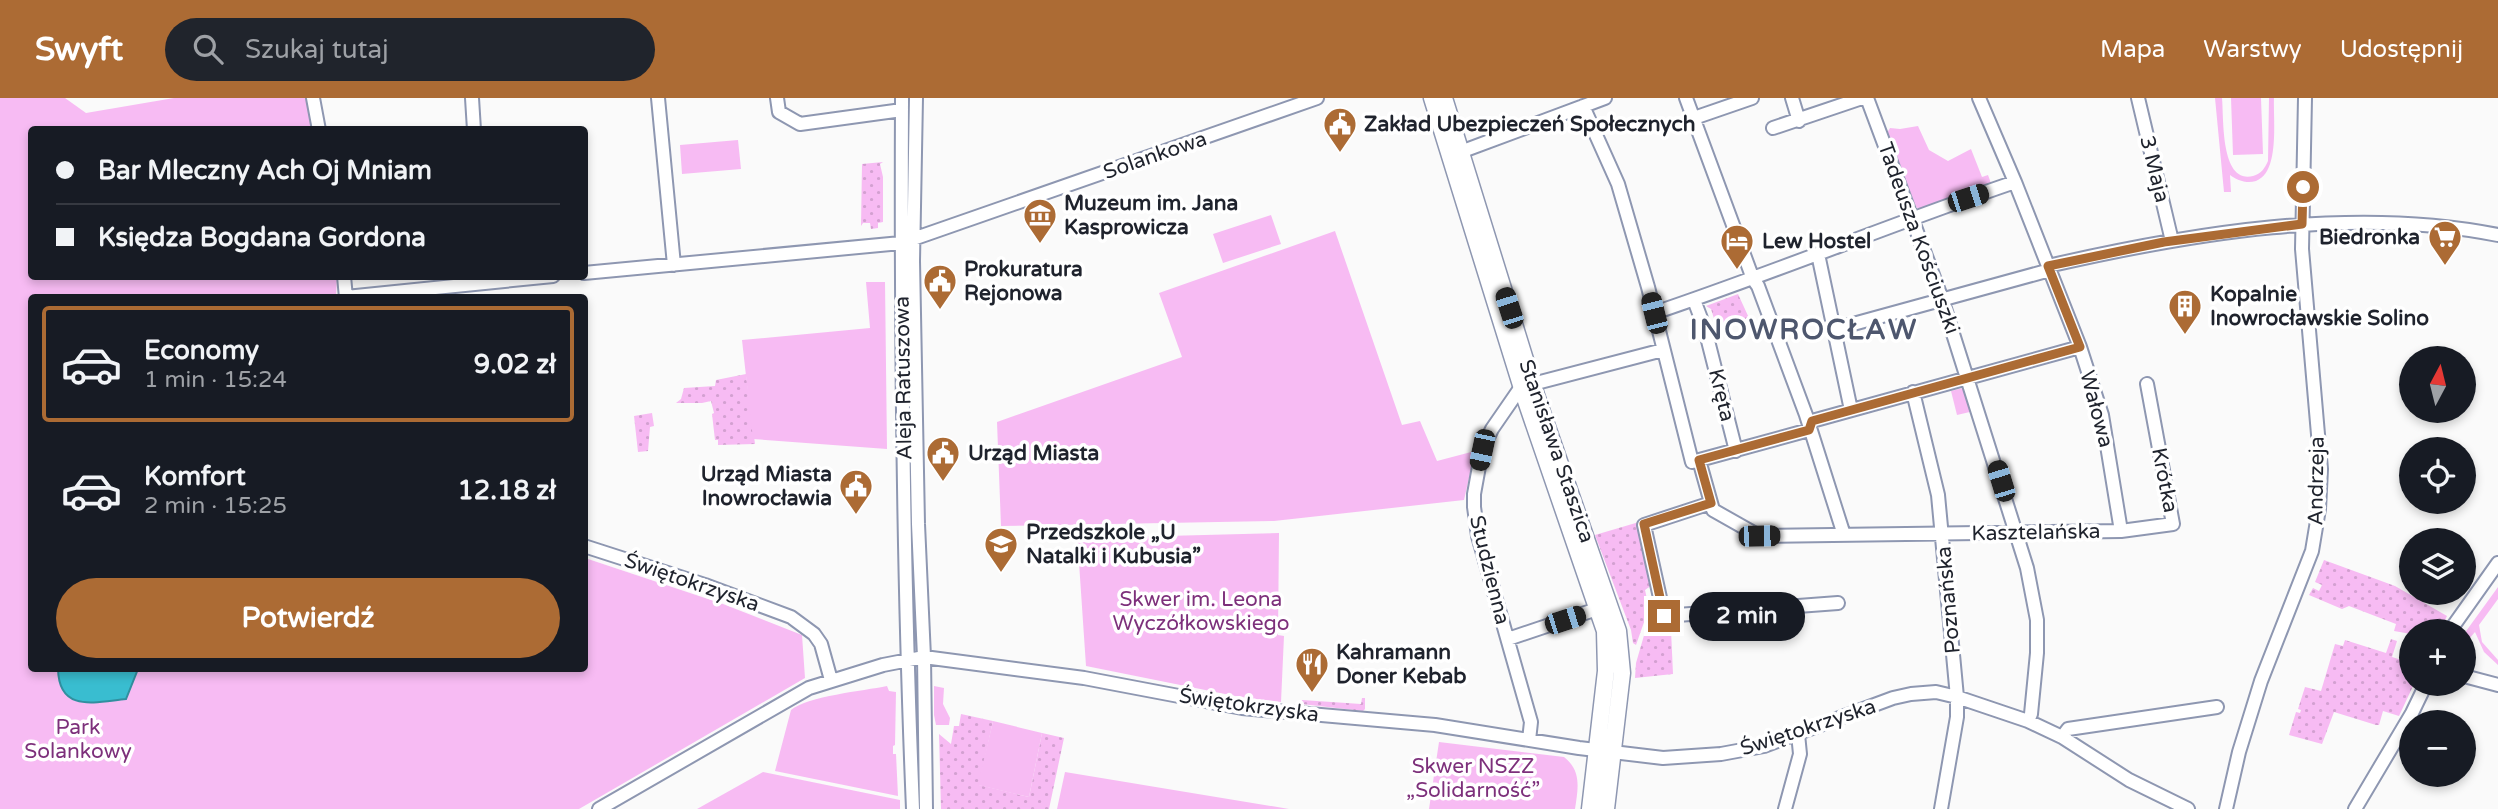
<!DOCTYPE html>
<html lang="pl">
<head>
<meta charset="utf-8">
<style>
	body { margin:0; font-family:"Varela Round",sans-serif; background:#20242c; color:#f1f3f6; height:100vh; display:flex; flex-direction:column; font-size:26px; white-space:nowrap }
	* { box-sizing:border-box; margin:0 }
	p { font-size:23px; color:#9ea1a6 }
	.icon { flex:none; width:38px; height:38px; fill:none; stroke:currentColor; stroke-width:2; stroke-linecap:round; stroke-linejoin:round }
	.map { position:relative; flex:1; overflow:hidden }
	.sheet { position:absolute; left:28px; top:196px; width:560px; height:378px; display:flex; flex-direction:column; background:#171b24; border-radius:7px; box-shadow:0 4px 10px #0003 }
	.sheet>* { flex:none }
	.banner { position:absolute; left:28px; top:28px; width:560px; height:154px; border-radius:7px; box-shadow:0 4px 10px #0003; display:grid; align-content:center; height:154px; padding:0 28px; background:#171b24 }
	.needle { width:46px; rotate:7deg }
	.buttons { position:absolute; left:2399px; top:248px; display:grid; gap:14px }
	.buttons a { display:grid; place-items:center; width:77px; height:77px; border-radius:50%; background:#171b24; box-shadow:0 4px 10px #0003; font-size:35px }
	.end { position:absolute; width:32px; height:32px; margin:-16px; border:9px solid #ac6b34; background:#fff; box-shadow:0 0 0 4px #fff }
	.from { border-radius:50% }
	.bubble { position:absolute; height:49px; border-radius:24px; background:#171b24; box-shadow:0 4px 10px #0003; font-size:23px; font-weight:700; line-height:49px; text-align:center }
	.car { position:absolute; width:21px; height:42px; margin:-21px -10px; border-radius:9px; box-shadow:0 0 5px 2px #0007; background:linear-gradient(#222 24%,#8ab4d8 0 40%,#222 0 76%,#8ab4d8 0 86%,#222 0) }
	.banner b { display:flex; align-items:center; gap:24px; height:66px; font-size:26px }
	.banner b+b { border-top:2px solid #363941 }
	.banner i { width:18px; height:18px; background:#f1f3f6 }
	ul { padding:12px 0 0; list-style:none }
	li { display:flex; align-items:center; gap:21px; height:116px; margin:0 14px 10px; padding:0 14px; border:4px solid transparent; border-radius:7px }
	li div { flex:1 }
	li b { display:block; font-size:26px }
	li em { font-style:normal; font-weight:700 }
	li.active { border-color:#ac6b34 }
	li>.icon { width:63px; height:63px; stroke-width:1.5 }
	.action { display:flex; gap:14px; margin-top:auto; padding:14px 28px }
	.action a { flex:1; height:80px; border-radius:42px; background:#ac6b34; color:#fff; font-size:28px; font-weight:700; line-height:80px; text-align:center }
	header { display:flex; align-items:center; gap:42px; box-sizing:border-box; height:98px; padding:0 35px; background:#ac6b34; color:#fff }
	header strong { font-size:33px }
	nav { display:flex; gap:38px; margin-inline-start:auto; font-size:24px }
	.search { width:490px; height:63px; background:#20242c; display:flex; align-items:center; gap:18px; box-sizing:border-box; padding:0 24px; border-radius:38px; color:#9ea1a6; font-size:26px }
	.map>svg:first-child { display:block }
	.grass { fill:url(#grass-dots) }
	.green { fill:#f7bbf3 }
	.water { fill:#39bdd0; stroke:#318f9f; stroke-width:2 }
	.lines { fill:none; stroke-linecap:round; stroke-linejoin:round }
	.minor-casing { stroke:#8e97b1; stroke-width:16 }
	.major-casing { stroke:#8e97b1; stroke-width:19 }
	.minor { stroke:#fff; stroke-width:12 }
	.major { stroke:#fff; stroke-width:16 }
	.route { stroke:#ac6b34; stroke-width:9 }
	.labels { text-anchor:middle; stroke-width:7; stroke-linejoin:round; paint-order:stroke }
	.poi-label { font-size:21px; font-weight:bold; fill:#1f232d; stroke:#fff; text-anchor:start }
	.street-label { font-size:21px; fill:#1f232d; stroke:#fff }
	.park-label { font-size:21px; fill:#7d307b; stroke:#fff }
	.district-label { font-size:28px; font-weight:bold; letter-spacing:2px; fill:#4e576e; stroke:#fff }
</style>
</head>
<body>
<header>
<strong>Swyft</strong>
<div class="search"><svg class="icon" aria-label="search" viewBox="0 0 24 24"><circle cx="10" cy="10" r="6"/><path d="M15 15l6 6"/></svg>Szukaj tutaj</div>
<nav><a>Mapa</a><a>Warstwy</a><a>Udostępnij</a></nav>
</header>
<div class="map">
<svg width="2498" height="711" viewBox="0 0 2498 711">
	<defs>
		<pattern id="grass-dots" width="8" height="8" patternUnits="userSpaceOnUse" patternTransform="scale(1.75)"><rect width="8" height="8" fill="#f7bbf3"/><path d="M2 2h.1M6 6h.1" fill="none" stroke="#d3a0d1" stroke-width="1.8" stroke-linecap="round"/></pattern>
	</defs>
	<rect width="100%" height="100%" fill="#fafafa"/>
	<!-- grass -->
	<path class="grass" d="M 883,64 L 880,66 L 883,79 L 883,124 L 878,125 L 878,130 L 871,131 L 870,125 L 863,125 L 861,128 L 862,66 Z
		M 1738,196 L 1749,220 L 1722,229 L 1723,235 L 1720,235 L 1709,230 L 1717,230 L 1711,211 L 1706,208 Z
		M 746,276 L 755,346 L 718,347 L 718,342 L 715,342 L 712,316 L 714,315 L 711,303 L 702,305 L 676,305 L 681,301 L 684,290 L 715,288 L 716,282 Z
		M 652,315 L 654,328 L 650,329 L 648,353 L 638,354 L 634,318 Z
		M 1639,424 L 1652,487 L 1645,492 L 1649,510 L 1636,547 L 1633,545 L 1631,532 L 1595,437 Z
		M 2324,462 L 2395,488 L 2447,518 L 2439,534 L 2412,534 L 2411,536 L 2394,533 L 2396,526 L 2349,508 L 2342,511 L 2309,497 L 2313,490 L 2319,493 L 2322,487 L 2315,484 Z
		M 1671,532 L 1673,576 L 1635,580 L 1636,565 L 1645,534 Z
		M 2391,541 L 2397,543 L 2392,559 L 2411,565 L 2412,586 L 2414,586 L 2399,618 L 2383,613 L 2379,627 L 2376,627 L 2334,614 L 2322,646 L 2289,637 L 2296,614 L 2300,615 L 2301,612 L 2298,611 L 2305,589 L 2321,593 L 2335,546 L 2343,548 L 2345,542 L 2386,555 Z
		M 1362,600 L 1365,600 L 1365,611 L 1363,613 L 1301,606 L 1302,602 L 1361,606 Z
		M 961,616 L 993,623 L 979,687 L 1029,699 L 1042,635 L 1064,640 L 1049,711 L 941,711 L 939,636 L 951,646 L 954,628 L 959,628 Z"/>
	<!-- green -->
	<path class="green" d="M 0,0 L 65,0 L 86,15 L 174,0 L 307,0 L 313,31 L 32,32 L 32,178 L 337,179 L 336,199 L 32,200 L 32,570 L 584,570 L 585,460 L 723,506 L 802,537 L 805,580 L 579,711 L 0,711 Z
		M 2215,0 L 2222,0 C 2224,20 2220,86 2253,78 C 2261,76 2265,70 2268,63 L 2269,0 L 2274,0 C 2273,22 2280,74 2256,83 C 2246,86 2237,82 2230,77 L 2231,94 L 2224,94 Z
		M 2231,0 L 2261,0 L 2263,56 L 2233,57 Z
		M 1918,28 L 1929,52 L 1948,63 L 1971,51 L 1982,79 L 1988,77 L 1992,88 L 1921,113 L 1916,109 L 1887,35 L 1890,30 L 1900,31 Z
		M 738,42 L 741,71 L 682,76 L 680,47 Z
		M 1271,117 L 1281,146 L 1223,165 L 1213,136 Z
		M 1335,133 L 1402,327 L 1420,323 L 1437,363 L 1475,353 L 1464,402 L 1274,423 L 1001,428 L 997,324 L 1182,259 L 1159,195 Z
		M 866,184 L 885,184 L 887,351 L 753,341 L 742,242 L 870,230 Z
		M 1967,289 L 1974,313 L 1957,317 L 1951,293 Z
		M 1077,435 L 1127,439 L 1279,435 L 1278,537 L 1284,538 L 1281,604 L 1240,599 L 1086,568 Z
		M 2498,489 L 2498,501 L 2479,527 L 2482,544 L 2498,562 L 2498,567 L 2484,554 L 2475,534 L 2468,542 L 2464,536 Z
		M 887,588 L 889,593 L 896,594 L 895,647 L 893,648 L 893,656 L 896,656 L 898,698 L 775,673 L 791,612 C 808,598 863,593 887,588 Z
		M 934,588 L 944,590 L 943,606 L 950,620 L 949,627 L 936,627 L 934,617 Z
		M 993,623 L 1042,635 L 1029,699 L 978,687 Z
		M 1439,644 L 1564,659 C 1582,673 1578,691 1575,711 L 1429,711 Z
		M 763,674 L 900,702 L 900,711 L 697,711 Z
		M 1065,674 L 1071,675 L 1289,711 L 1057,711 Z"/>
	<!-- water -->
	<path class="water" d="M 58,571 L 58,570 L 138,571 L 126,601 C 95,604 59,615 58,571 Z"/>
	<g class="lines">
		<defs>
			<path id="minor" d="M 313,0 L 319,32
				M 472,0 L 474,32
				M 658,0 L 674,167
				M 777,0 L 779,14 L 800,26 L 902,12
				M 902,0 C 901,237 903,474 913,711
				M 916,0 L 913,163 L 918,426 L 924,559 L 926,711
				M 1686,0 L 1753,181 L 1758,188 L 1806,317 L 1844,437
				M 1792,0 L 1799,23
				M 1867,0 L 1942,201 L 2027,470 L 2037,522 L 2037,555 L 2031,616 L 2028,623
				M 1979,0 L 2015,84 L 2080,249 L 2102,317 L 2121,433
				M 2138,0 L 2172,143
				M 1583,8 L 1618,86 L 1648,189 L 1692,364 L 1809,332
				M 1694,20 L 1752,0
				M 1773,30 L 1862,0
				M 1455,56 L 1605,0
				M 913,141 L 1317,0
				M 1818,156 L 1851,312
				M 2048,168 C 2192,135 2352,108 2498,137
				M 584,175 L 901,145
				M 344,178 L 346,200
				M 346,199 L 553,178
				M 1694,202 L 1705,231 L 1736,353
				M 1654,215 C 1776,174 1894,125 2015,84
				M 1835,231 L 2050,172
				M 1913,294 L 1938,397 L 1957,599 L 1957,619 L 1941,711
				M 1809,332 L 1812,323 L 2080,249
				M 1699,362 L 1713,412 L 1759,438 L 2121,433 L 2173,426 L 2147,286
				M 1711,405 L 1644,427 L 1664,518 L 1838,505
				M 584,448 L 705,487 L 791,519 L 814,536 L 821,546 L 831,582
				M 2449,534 L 2498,465
				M 1508,541 L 1591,513
				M 2464,578 L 2498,587
				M 2062,639 L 2068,631 L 2217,609
				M 1529,642 L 1531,624 L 1478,438 L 1474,409 L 1474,396 L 1482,352 L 1492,331 L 1521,289 L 1663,252
				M 599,711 L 809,590 L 883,567 L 924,559 L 1084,580 L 1242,610 L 1435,627 L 1579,650 L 1663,660 L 1721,656 L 1764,648 L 1893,600 L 1911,596 L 1936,594 L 1957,599 L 2028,623 L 2062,639 L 2129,682 L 2188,711
				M 1785,711 L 1800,656 L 1798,636
				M 2226,711 L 2239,654 L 2261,583 L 2312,453 L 2319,411 L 2321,371 L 2302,151 L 2305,0
				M 2355,711 L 2412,615 L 2426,586"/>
			<path id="major" d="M 1432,0 L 1525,300 L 1605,533 L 1606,573 L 1590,711
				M 1444,0 L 1536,297 L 1618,533 L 1622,575 L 1606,711"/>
		</defs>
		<!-- minor casing -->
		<use href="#minor" class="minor-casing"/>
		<!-- major casing -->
		<use href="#major" class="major-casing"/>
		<!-- minor -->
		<use href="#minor" class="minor"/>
		<!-- major -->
		<use href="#major" class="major"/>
	</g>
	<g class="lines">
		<!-- route -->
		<path class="route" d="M 1664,518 L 1644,426 L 1711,405 L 1699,362 L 1809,332 L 1812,323 L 2080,249 L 2048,168 L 2164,144 L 2302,126 L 2303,89"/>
	</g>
	<!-- icons -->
	<defs>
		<symbol id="civic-pin" viewBox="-11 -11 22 30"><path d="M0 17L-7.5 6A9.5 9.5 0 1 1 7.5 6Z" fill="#ac6b34" stroke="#fff"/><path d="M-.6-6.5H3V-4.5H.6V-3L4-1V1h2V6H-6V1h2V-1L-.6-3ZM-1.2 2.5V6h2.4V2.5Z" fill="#fff"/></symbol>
		<symbol id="museum-pin" viewBox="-11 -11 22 30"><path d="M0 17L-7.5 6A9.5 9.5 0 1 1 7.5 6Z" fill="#ac6b34" stroke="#fff"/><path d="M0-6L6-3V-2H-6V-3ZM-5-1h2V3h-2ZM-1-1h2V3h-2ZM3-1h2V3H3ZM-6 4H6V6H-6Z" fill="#fff"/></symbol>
		<symbol id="supermarket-pin" viewBox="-11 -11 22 30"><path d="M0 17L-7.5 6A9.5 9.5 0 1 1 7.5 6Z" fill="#ac6b34" stroke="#fff"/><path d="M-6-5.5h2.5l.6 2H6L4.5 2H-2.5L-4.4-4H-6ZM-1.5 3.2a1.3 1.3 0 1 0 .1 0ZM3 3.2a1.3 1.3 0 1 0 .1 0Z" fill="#fff"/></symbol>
		<symbol id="hotel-pin" viewBox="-11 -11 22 30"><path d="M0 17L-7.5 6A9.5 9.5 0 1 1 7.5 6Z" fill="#ac6b34" stroke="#fff"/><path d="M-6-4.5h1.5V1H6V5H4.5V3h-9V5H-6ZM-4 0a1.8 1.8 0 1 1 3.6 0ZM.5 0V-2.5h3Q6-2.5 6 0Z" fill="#fff"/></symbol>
		<symbol id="building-pin" viewBox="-11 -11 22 30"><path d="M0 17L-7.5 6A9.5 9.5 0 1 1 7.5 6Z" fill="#ac6b34" stroke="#fff"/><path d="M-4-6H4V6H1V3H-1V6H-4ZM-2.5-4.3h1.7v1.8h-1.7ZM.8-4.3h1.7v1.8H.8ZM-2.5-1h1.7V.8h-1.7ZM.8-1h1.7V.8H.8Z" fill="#fff"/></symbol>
		<symbol id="school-pin" viewBox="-11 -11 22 30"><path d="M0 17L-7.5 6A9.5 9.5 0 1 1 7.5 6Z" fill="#ac6b34" stroke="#fff"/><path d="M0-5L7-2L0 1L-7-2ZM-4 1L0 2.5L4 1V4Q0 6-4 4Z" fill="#fff"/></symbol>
		<symbol id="restaurant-pin" viewBox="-11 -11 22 30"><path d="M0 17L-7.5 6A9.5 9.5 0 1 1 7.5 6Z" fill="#ac6b34" stroke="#fff"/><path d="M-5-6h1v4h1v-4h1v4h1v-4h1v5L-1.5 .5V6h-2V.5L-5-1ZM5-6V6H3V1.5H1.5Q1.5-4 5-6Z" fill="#fff"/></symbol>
	</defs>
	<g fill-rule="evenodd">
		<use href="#civic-pin" x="1321" y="7" width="38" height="52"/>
		<use href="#museum-pin" x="1021" y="98" width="38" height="52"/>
		<use href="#supermarket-pin" x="2426" y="120" width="38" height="52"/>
		<use href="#hotel-pin" x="1718" y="124" width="38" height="52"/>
		<use href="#civic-pin" x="921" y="164" width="38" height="52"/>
		<use href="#building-pin" x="2166" y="189" width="38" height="52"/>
		<use href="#civic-pin" x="924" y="336" width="38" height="52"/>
		<use href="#civic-pin" x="837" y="369" width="38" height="52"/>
		<use href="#school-pin" x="982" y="427" width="38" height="52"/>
		<use href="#restaurant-pin" x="1293" y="547" width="38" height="52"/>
	</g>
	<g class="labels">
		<!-- poi labels -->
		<g class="poi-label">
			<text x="1364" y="33">Zakład Ubezpieczeń Społecznych</text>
			<text x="1064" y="112">Muzeum im. Jana<tspan x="1064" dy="24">Kasprowicza</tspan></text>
			<text x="2420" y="146" text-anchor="end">Biedronka</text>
			<text x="1762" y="150">Lew Hostel</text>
			<text x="964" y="178">Prokuratura<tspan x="964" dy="24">Rejonowa</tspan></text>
			<text x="2210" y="203">Kopalnie<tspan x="2210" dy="24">Inowrocławskie Solino</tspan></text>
			<text x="968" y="362">Urząd Miasta</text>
			<text x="832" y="383" text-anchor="end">Urząd Miasta<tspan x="832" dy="24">Inowrocławia</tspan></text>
			<text x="1026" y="441">Przedszkole „U<tspan x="1026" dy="24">Natalki i Kubusia”</tspan></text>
			<text x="1336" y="561">Kahramann<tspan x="1336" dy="24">Doner Kebab</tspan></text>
		</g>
		<!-- street labels -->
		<g class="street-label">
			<text transform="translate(1155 57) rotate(-19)" y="7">Solankowa</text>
			<text transform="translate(2155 71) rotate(76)" y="7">3 Maja</text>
			<text transform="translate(1919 140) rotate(70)" y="7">Tadeusza Kościuszki</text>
			<text transform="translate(903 280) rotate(-91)" y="7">Aleja Ratuszowa</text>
			<text transform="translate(1722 297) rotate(76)" y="7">Kręta</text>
			<text transform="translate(2097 311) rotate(75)" y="7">Wałowa</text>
			<text transform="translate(1557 353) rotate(71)" y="7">Stanisława Staszica</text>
			<text transform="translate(2165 382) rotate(79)" y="7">Krótka</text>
			<text transform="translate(2316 383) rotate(-89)" y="7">Andrzeja</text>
			<text transform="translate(2036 434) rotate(-1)" y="7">Kasztelańska</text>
			<text transform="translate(1490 472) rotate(76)" y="7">Studzienna</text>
			<text transform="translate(692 484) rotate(19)" y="7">Świętokrzyska</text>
			<text transform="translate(1948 502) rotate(-95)" y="7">Poznańska</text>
			<text transform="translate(1249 607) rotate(8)" y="7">Świętokrzyska</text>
			<text transform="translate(1808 629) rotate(-18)" y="7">Świętokrzyska</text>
		</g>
		<!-- park labels -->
		<g class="park-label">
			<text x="1201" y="508">Skwer im. Leona<tspan x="1201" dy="24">Wyczółkowskiego</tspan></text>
			<text x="78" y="636">Park<tspan x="78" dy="24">Solankowy</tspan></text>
			<text x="1473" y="675">Skwer NSZZ<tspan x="1473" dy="24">„Solidarność”</tspan></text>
		</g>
		<!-- district labels -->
		<g class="district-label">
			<text x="1804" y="241">INOWROCŁAW</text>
		</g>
	</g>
</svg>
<div class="buttons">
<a><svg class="needle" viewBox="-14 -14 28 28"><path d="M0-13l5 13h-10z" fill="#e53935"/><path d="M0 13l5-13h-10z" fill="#9ea1a6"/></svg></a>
<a><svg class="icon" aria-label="locate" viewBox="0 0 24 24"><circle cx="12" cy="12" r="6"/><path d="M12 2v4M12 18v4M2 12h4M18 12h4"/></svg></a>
<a><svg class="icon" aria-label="layers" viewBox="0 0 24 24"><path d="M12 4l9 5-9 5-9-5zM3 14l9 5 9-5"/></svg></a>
<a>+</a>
<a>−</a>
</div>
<i class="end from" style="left:2303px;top:89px"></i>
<i class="end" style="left:1664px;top:518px"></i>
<div class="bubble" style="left:1689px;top:494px;width:116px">2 min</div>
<i class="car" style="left:1968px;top:100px;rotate:72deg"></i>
<i class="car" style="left:1509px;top:210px;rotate:342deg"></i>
<i class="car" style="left:1654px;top:215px;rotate:346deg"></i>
<i class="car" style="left:1482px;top:352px;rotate:192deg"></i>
<i class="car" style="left:2001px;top:383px;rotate:343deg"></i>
<i class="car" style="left:1759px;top:438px;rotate:89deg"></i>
<i class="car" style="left:1565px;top:522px;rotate:72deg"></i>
<div class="banner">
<b><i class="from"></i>Bar Mleczny Ach Oj Mniam</b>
<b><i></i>Księdza Bogdana Gordona</b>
</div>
<section class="sheet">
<ul>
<li class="active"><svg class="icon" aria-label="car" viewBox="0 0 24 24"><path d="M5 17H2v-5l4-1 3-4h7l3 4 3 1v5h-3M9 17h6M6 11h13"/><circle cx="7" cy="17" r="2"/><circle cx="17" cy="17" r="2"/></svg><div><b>Economy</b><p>1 min · 15:24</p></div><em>9.02 zł</em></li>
<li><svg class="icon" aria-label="car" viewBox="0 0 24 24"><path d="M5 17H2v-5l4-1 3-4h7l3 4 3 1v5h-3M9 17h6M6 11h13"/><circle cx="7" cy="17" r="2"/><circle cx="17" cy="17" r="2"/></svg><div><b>Komfort</b><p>2 min · 15:25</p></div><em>12.18 zł</em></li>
</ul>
<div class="action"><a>Potwierdź</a></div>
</section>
</div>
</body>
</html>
